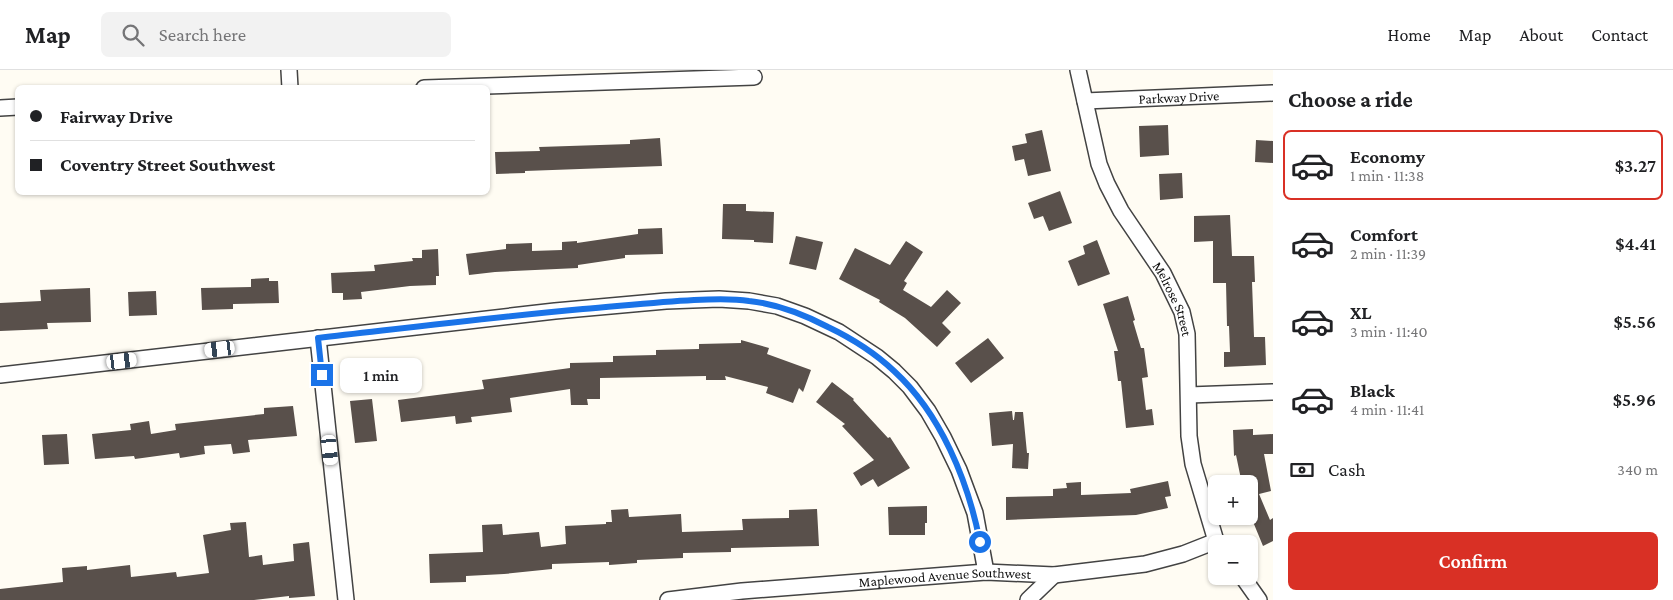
<!DOCTYPE html>
<html lang="en">
<head>
<meta charset="utf-8">
<style>
	body { margin:0; font-family:"Crimson Pro",serif; background:#f2f2f2; color:#202124; height:100vh; display:flex; flex-direction:column; font-size:19px; white-space:nowrap }
	* { box-sizing:border-box; margin:0 }
	p { font-size:16px; color:#757577 }
	.icon { flex:none; width:28px; height:28px; fill:none; stroke:currentColor; stroke-width:2; stroke-linecap:round; stroke-linejoin:round }
	.map { position:relative; flex:1; overflow:hidden }
	.drawer { display:flex; flex-direction:column; background:#fff; width:400px }
	.drawer>* { flex:none }
	.guide { position:absolute; left:15px; top:15px; width:475px; height:110px; border-radius:8px; box-shadow:0 1px 4px #0004; display:grid; align-content:center; height:110px; padding:0 15px; background:#fff }
	.buttons { position:absolute; left:1208px; top:405px; display:grid; gap:10px }
	.buttons a { display:grid; place-items:center; width:50px; height:50px; border-radius:8px; background:#fff; box-shadow:0 1px 4px #0004; font-size:25px }
	.end { position:absolute; width:22px; height:22px; margin:-11px; border:6px solid #1a73e8; background:#fff; box-shadow:0 0 0 2px #fff }
	.from { border-radius:50% }
	.bubble { position:absolute; height:35px; border-radius:8px; background:#fff; box-shadow:0 1px 4px #0004; font-size:16px; font-weight:600; line-height:35px; text-align:center }
	.car { position:absolute; width:15px; height:30px; margin:-15px -8px; border-radius:6px; box-shadow:0 0 4px 1px #0007; background:linear-gradient(#fff 24%,#345 0 40%,#fff 0 76%,#345 0 86%,#fff 0) }
	.guide b { display:flex; align-items:center; gap:18px; height:48px; font-size:19px }
	.guide b+b { border-top:1px solid #e0e0e0 }
	.guide i { width:12px; height:12px; background:#202124 }
	ul { padding:0; list-style:none }
	li { display:flex; align-items:center; gap:15px; height:70px; margin:0 10px 8px; padding:0 5px; border:2px solid transparent; border-radius:8px }
	li div { flex:1 }
	li b { display:block; font-size:19px }
	li em { font-style:normal; font-weight:600 }
	li.on { border-color:#d93025 }
	li>.icon { width:45px; height:45px; stroke-width:1.5 }
	h2 { padding:0 15px; font-size:22px; line-height:60px }
	.pay { display:flex; align-items:center; gap:12px; height:55px; padding:0 15px; font-size:19px }
	.pay p { margin-inline-start:auto }
	.primary-button { display:flex; gap:10px; margin-top:auto; padding:10px 15px }
	.primary-button a { flex:1; height:58px; border-radius:8px; background:#d93025; color:#fff; font-size:20px; font-weight:600; line-height:58px; text-align:center }
	header { display:flex; align-items:center; gap:30px; box-sizing:border-box; height:70px; padding:0 25px; background:#fff; border-bottom:1px solid #e0e0e0 }
	header strong { font-size:24px }
	nav { display:flex; gap:28px; margin-inline-start:auto; font-size:18px }
	.search { width:350px; height:45px; background:#f2f2f2; display:flex; align-items:center; gap:12px; box-sizing:border-box; padding:0 18px; border-radius:8px; color:#757577; font-size:19px }
	main { display:flex; flex:1; min-height:0 }
	.map>svg:first-child { display:block }
	.building { fill:#59504b }
	.lines { fill:none; stroke-linecap:round; stroke-linejoin:round }
	.street-casing { stroke:#434343; stroke-width:18 }
	.street { stroke:#fff; stroke-width:15 }
	.route { stroke:#1a73e8; stroke-width:6 }
	.labels { text-anchor:middle; stroke-width:5; stroke-linejoin:round; paint-order:stroke }
	.street-label { font-size:14px; fill:#101010; stroke:#fff }
</style>
</head>
<body>
<header>
<strong>Map</strong>
<div class="search"><svg class="icon" aria-label="search" viewBox="0 0 24 24"><circle cx="10" cy="10" r="6"/><path d="M15 15l6 6"/></svg>Search here</div>
<nav><a>Home</a><a>Map</a><a>About</a><a>Contact</a></nav>
</header>
<main>
<div class="map">
<svg width="1273" height="530" viewBox="0 0 1273 530">
	<rect width="100%" height="100%" fill="#fffcf3"/>
	<!-- building -->
	<path class="building" d="M 1168,55 L 1169,85 L 1140,87 L 1139,56 Z
		M 1042,60 L 1051,101 L 1028,106 L 1024,89 L 1015,91 L 1012,76 L 1027,73 L 1025,64 Z
		M 660,68 L 662,96 L 525,101 L 525,103 L 496,104 L 495,82 L 540,81 L 539,77 L 630,74 L 630,70 Z
		M 1256,70 L 1273,71 L 1273,93 L 1255,92 Z
		M 1182,103 L 1183,128 L 1160,130 L 1159,104 Z
		M 1060,121 L 1072,153 L 1049,161 L 1043,146 L 1034,149 L 1028,133 Z
		M 723,134 L 746,134 L 746,141 L 774,142 L 773,173 L 754,172 L 754,170 L 722,169 Z
		M 1230,145 L 1232,186 L 1254,186 L 1255,212 L 1252,212 L 1254,267 L 1265,267 L 1266,295 L 1224,297 L 1224,282 L 1230,282 L 1229,256 L 1227,256 L 1226,213 L 1213,213 L 1213,171 L 1194,172 L 1194,146 Z
		M 662,158 L 663,184 L 625,185 L 625,188 L 578,195 L 578,198 L 495,202 L 469,205 L 466,184 L 506,179 L 506,174 L 532,173 L 532,181 L 562,180 L 562,172 L 577,171 L 577,173 L 638,164 L 638,159 Z
		M 796,166 L 823,172 L 816,200 L 789,194 Z
		M 1097,170 L 1110,204 L 1078,216 L 1068,191 L 1085,184 L 1083,176 Z
		M 906,171 L 923,182 L 904,211 L 907,213 L 903,220 L 931,237 L 947,220 L 961,233 L 942,253 L 951,262 L 937,277 L 905,248 L 879,232 L 880,230 L 839,209 L 855,178 L 890,195 Z
		M 438,179 L 439,206 L 436,206 L 436,215 L 410,216 L 361,222 L 362,229 L 343,230 L 343,223 L 332,223 L 331,203 L 375,201 L 374,195 L 413,191 L 412,188 L 422,188 L 422,180 Z
		M 269,208 L 269,211 L 278,211 L 279,233 L 233,234 L 233,239 L 202,240 L 201,218 L 251,217 L 251,209 Z
		M 90,218 L 91,252 L 47,253 L 48,259 L 0,261 L 0,233 L 41,231 L 40,220 Z
		M 156,221 L 157,245 L 129,246 L 128,222 Z
		M 1128,226 L 1135,250 L 1133,251 L 1141,278 L 1144,278 L 1148,307 L 1142,308 L 1146,340 L 1152,339 L 1154,355 L 1126,358 L 1121,311 L 1118,311 L 1114,281 L 1118,281 L 1103,234 Z
		M 988,268 L 1004,288 L 971,313 L 955,293 Z
		M 741,270 L 769,278 L 767,284 L 811,300 L 803,322 L 799,318 L 793,333 L 766,323 L 768,317 L 725,306 L 726,310 L 706,310 L 706,306 L 600,308 L 600,329 L 587,329 L 588,335 L 571,335 L 570,319 L 510,328 L 512,342 L 471,347 L 472,352 L 456,354 L 455,346 L 401,352 L 398,330 L 484,319 L 482,310 L 570,298 L 570,293 L 613,292 L 613,286 L 656,285 L 656,280 L 699,279 L 699,274 L 741,273 Z
		M 832,312 L 854,329 L 853,330 L 888,368 L 890,367 L 910,398 L 878,417 L 873,409 L 861,416 L 853,403 L 874,390 L 842,356 L 845,354 L 816,332 Z
		M 372,329 L 377,371 L 355,373 L 350,331 Z
		M 293,336 L 297,366 L 248,370 L 250,382 L 233,384 L 231,374 L 204,376 L 205,384 L 180,388 L 179,383 L 135,389 L 134,386 L 95,389 L 92,364 L 131,360 L 130,354 L 149,351 L 151,364 L 176,360 L 175,354 L 264,344 L 264,338 Z
		M 1012,341 L 1013,350 L 1014,350 L 1015,342 L 1023,342 L 1027,383 L 1029,383 L 1028,399 L 1012,398 L 1013,374 L 992,376 L 989,343 Z
		M 1253,359 L 1253,365 L 1273,364 L 1273,384 L 1264,384 L 1271,421 L 1259,424 L 1270,450 L 1273,448 L 1273,471 L 1263,476 L 1249,442 L 1249,414 L 1242,414 L 1236,385 L 1234,386 L 1233,360 Z
		M 67,364 L 69,394 L 44,395 L 42,365 Z
		M 1168,411 L 1171,426 L 1165,427 L 1168,438 L 1136,445 L 1006,450 L 1006,427 L 1053,426 L 1053,419 L 1067,418 L 1066,413 L 1081,412 L 1081,425 L 1131,423 L 1130,419 Z
		M 927,436 L 927,453 L 925,453 L 925,465 L 889,465 L 888,437 Z
		M 628,439 L 629,447 L 681,444 L 682,462 L 743,460 L 742,449 L 789,448 L 789,440 L 817,439 L 819,476 L 731,478 L 731,482 L 683,483 L 683,488 L 637,490 L 637,493 L 609,495 L 609,492 L 552,494 L 552,499 L 504,504 L 466,506 L 466,512 L 430,513 L 429,484 L 483,482 L 482,455 L 502,454 L 503,465 L 539,462 L 541,477 L 566,474 L 565,456 L 606,454 L 606,452 L 612,452 L 611,440 Z
		M 246,452 L 249,487 L 262,485 L 263,495 L 294,491 L 293,474 L 309,472 L 315,526 L 289,528 L 289,526 L 254,530 L 0,530 L 0,519 L 63,512 L 62,498 L 87,496 L 87,500 L 130,495 L 131,507 L 176,502 L 177,507 L 209,503 L 203,465 L 231,460 L 230,453 Z"/>
	<g class="lines">
		<defs>
			<g id="street">
				<path d="M 289,0 L 290,18"/>
				<path id="s1" d="M 1078,0 L 1099,94 L 1107,114 L 1121,141 L 1163,203 L 1182,242 L 1187,264 L 1189,366 L 1193,394 L 1216,471 L 1218,474"/>
				<path d="M 424,18 L 754,7"/>
				<path id="s2" d="M 1085,31 L 1273,23"/>
				<path d="M 0,38 L 18,37"/>
				<path d="M 318,268 L 346,530"/>
				<path d="M 0,305 L 555,241 L 666,231 L 719,229 L 749,231 L 777,236 L 805,246 L 839,262 L 877,287 L 894,301 L 910,317 L 928,341 L 943,367 L 959,400 L 975,443 L 986,502"/>
				<path d="M 1189,325 L 1273,322"/>
				<path d="M 1242,506 L 1259,530"/>
				<path id="s3" d="M 668,530 L 742,521 L 986,502 L 1054,505 L 1145,494 L 1183,484 L 1216,471"/>
				<path d="M 1028,530 L 1054,505"/>
			</g>
		</defs>
		<!-- street casing -->
		<use href="#street" class="street-casing"/>
		<!-- street -->
		<use href="#street" class="street"/>
	</g>
	<g class="lines">
		<!-- route -->
		<path class="route" d="M 322,305 L 318,268 C 406,258 494,247 583,239 C 620,236 657,232 694,230 C 712,229 731,228 749,231 C 778,234 803,244 828,257 C 851,268 875,283 894,301 C 941,344 968,411 980,472"/>
	</g>
	<g class="labels">
		<!-- street labels -->
		<g class="street-label">
			<text dy="5" stroke="none"><textPath href="#s2" startOffset="94">Parkway Drive</textPath></text>
			<text dy="5" stroke="none"><textPath href="#s1" startOffset="251">Melrose Street</textPath></text>
			<text dy="5" stroke="none"><textPath href="#s3" startOffset="278">Maplewood Avenue Southwest</textPath></text>
		</g>
	</g>
</svg>
<div class="buttons">
<a>+</a>
<a>−</a>
</div>
<i class="end from" style="left:980px;top:472px"></i>
<i class="end" style="left:322px;top:305px"></i>
<div class="bubble" style="left:340px;top:288px;width:82px">1 min</div>
<i class="car" style="left:220px;top:279px;rotate:263deg"></i>
<i class="car" style="left:122px;top:291px;rotate:83deg"></i>
<i class="car" style="left:330px;top:380px;rotate:174deg"></i>
<div class="guide">
<b><i class="from"></i>Fairway Drive</b>
<b><i></i>Coventry Street Southwest</b>
</div>
</div>
<section class="drawer">
<h2>Choose a ride</h2>
<ul>
<li class="on"><svg class="icon" aria-label="car" viewBox="0 0 24 24"><path d="M5 17H2v-5l4-1 3-4h7l3 4 3 1v5h-3M9 17h6M6 11h13"/><circle cx="7" cy="17" r="2"/><circle cx="17" cy="17" r="2"/></svg><div><b>Economy</b><p>1 min · 11:38</p></div><em>$3.27</em></li>
<li><svg class="icon" aria-label="car" viewBox="0 0 24 24"><path d="M5 17H2v-5l4-1 3-4h7l3 4 3 1v5h-3M9 17h6M6 11h13"/><circle cx="7" cy="17" r="2"/><circle cx="17" cy="17" r="2"/></svg><div><b>Comfort</b><p>2 min · 11:39</p></div><em>$4.41</em></li>
<li><svg class="icon" aria-label="car" viewBox="0 0 24 24"><path d="M5 17H2v-5l4-1 3-4h7l3 4 3 1v5h-3M9 17h6M6 11h13"/><circle cx="7" cy="17" r="2"/><circle cx="17" cy="17" r="2"/></svg><div><b>XL</b><p>3 min · 11:40</p></div><em>$5.56</em></li>
<li><svg class="icon" aria-label="car" viewBox="0 0 24 24"><path d="M5 17H2v-5l4-1 3-4h7l3 4 3 1v5h-3M9 17h6M6 11h13"/><circle cx="7" cy="17" r="2"/><circle cx="17" cy="17" r="2"/></svg><div><b>Black</b><p>4 min · 11:41</p></div><em>$5.96</em></li>
</ul>
<div class="pay"><svg class="icon" aria-label="cash" viewBox="0 0 24 24"><path d="M3 7h18v10H3z"/><circle cx="12" cy="12" r="2"/></svg>Cash<p>340 m</p></div>
<div class="primary-button"><a>Confirm</a></div>
</section>
</main>
</body>
</html>
